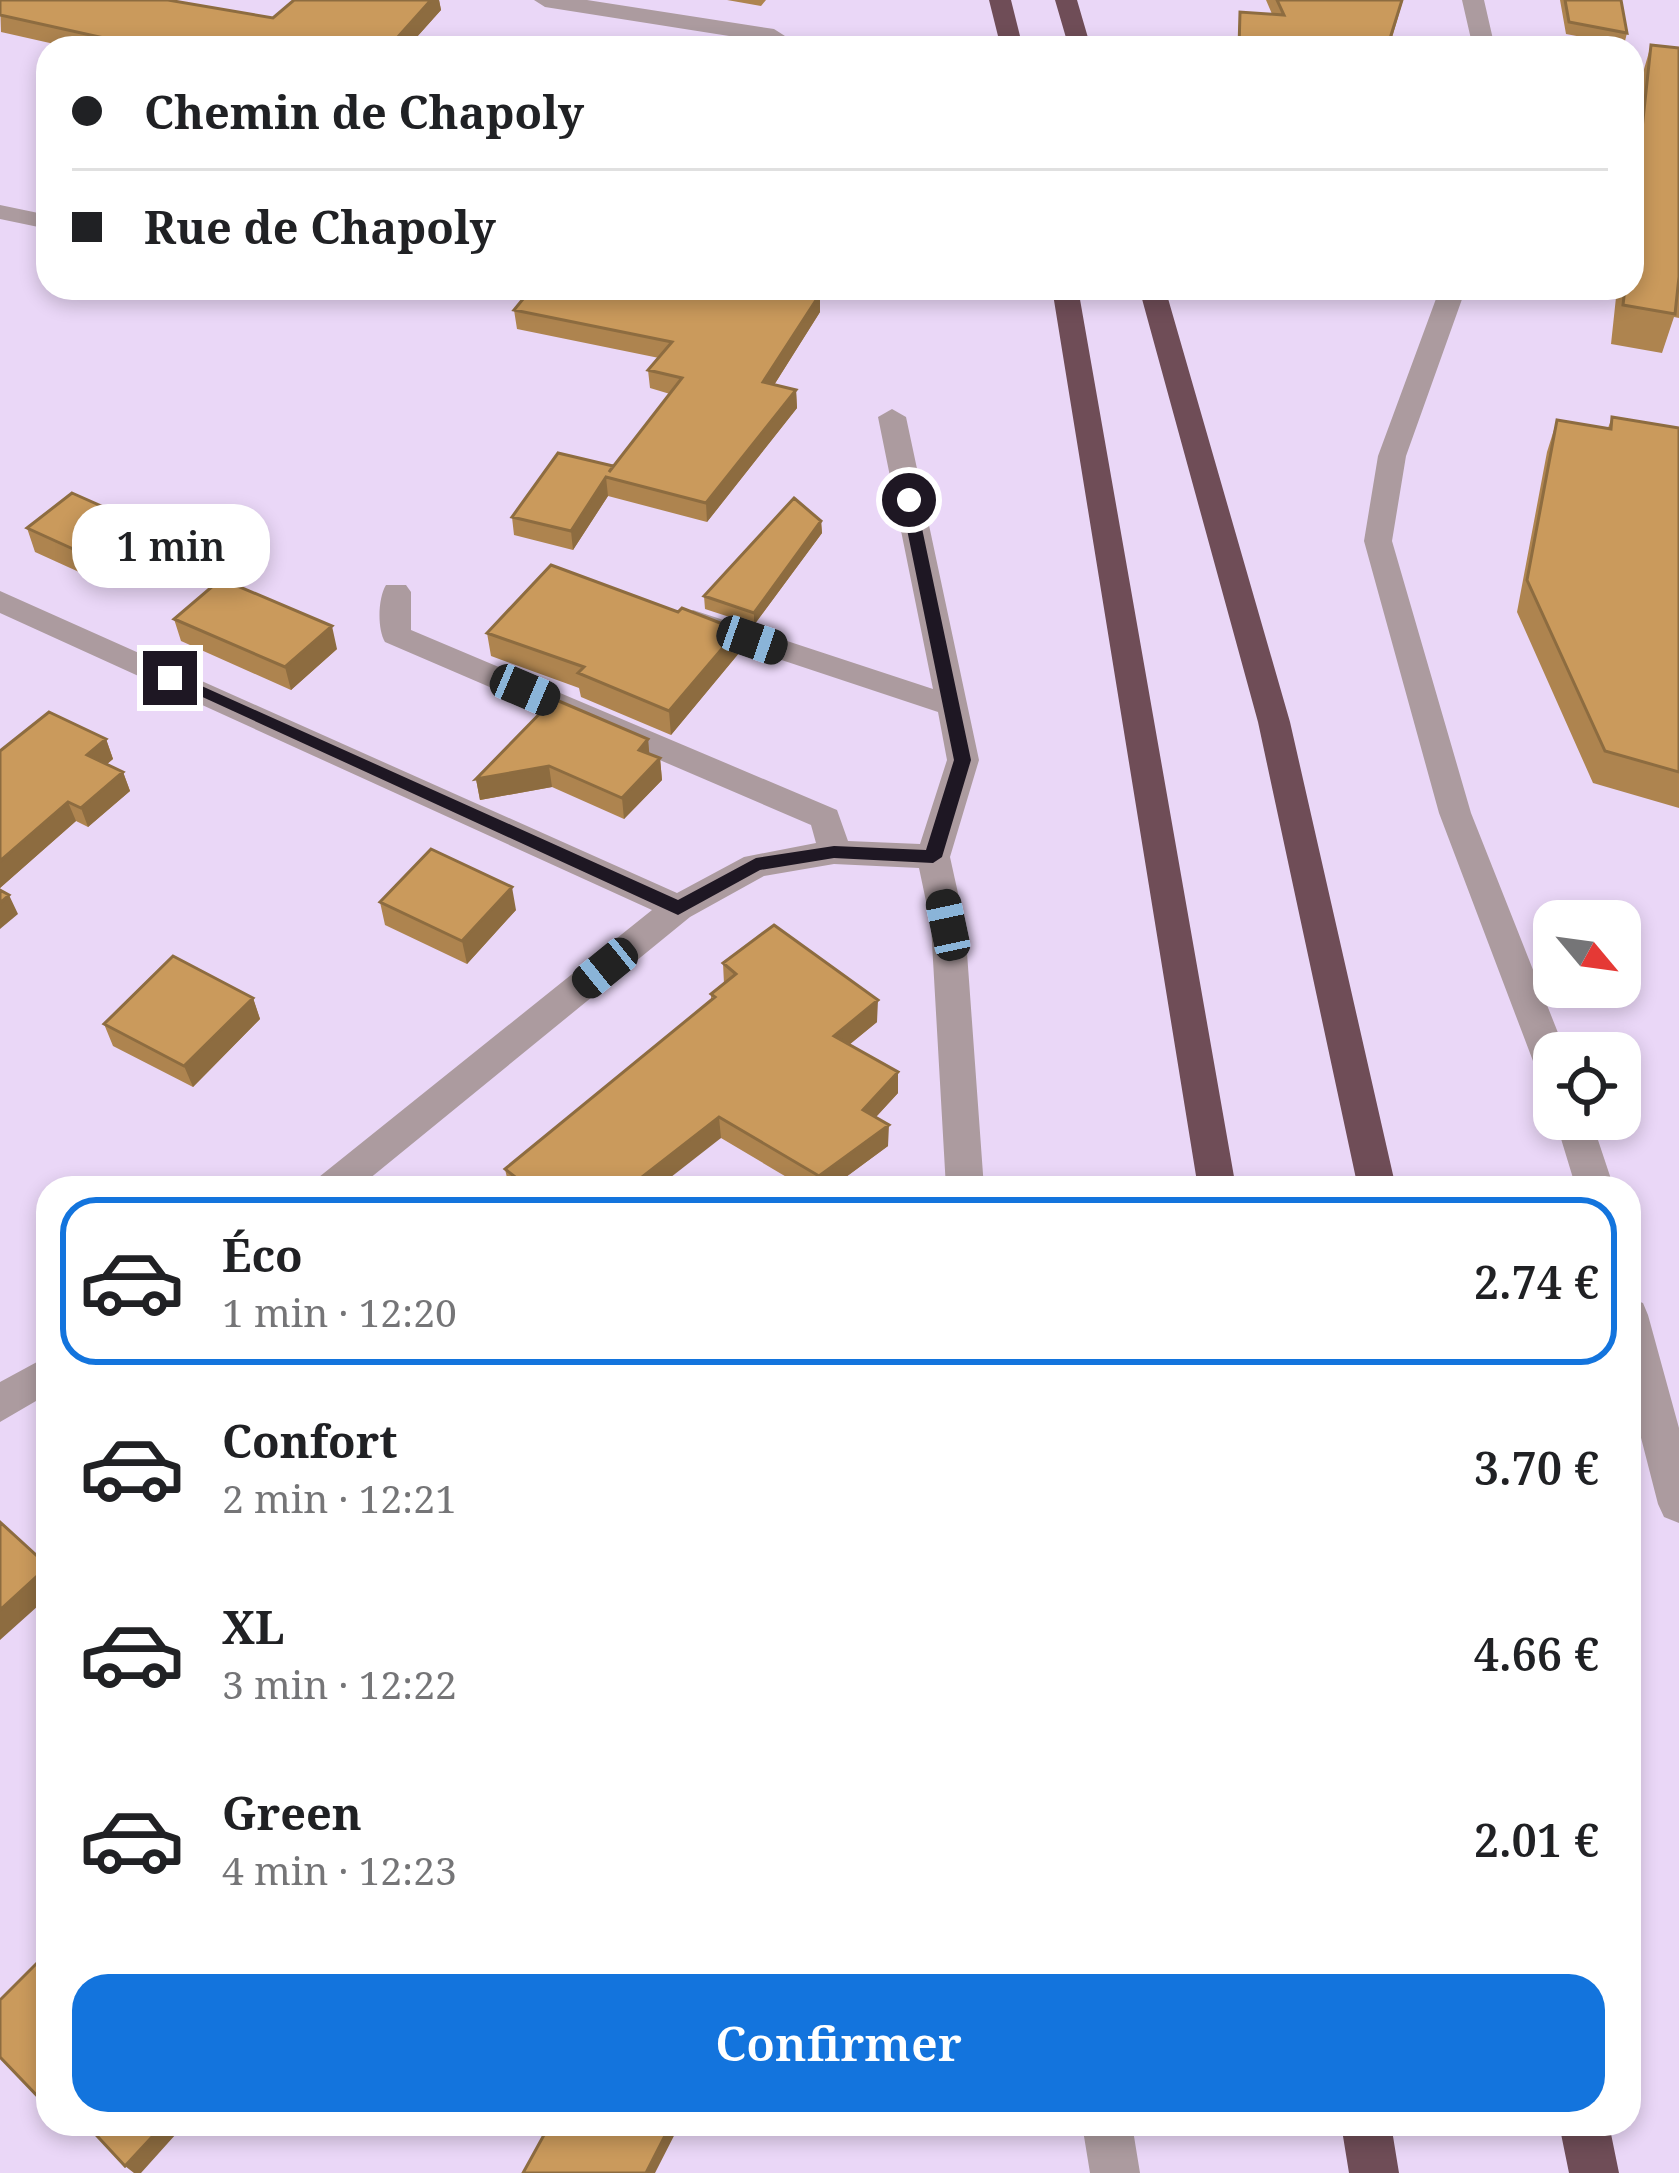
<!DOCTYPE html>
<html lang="fr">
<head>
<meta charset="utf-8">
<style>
	body { margin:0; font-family:"Noto Serif",serif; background:#f2f2f2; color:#202124; height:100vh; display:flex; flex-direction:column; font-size:45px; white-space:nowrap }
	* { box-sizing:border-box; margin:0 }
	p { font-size:39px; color:#757577 }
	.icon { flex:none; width:66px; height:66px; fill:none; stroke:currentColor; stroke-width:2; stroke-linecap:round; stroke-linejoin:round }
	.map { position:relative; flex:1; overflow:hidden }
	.drawer { position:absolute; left:36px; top:1176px; width:1605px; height:960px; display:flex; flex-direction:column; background:#fff; border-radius:36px; box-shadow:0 6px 18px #0003 }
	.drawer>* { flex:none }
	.guide { position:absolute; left:36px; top:36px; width:1608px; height:264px; border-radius:36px; box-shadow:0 6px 18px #0003; display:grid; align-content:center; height:264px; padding:0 36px; background:#fff }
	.needle { width:78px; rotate:119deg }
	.controls { position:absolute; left:1533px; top:900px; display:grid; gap:24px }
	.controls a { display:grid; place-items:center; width:108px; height:108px; border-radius:24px; background:#fff; box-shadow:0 6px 18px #0003; font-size:60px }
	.end { position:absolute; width:54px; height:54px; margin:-27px; border:15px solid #1e1723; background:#fff; box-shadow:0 0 0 6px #fff }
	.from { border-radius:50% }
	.bubble { position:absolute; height:84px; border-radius:36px; background:#fff; box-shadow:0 6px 18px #0003; font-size:39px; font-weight:600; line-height:84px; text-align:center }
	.car { position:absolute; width:36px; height:72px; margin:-36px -18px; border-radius:15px; box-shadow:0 0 9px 3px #0007; background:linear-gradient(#222 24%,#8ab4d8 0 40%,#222 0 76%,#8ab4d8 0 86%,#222 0) }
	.guide b { display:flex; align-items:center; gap:42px; height:114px; font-size:45px }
	.guide b+b { border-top:3px solid #e0e0e0 }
	.guide i { width:30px; height:30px; background:#202124 }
	ul { padding:21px 0 0; list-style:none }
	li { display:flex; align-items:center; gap:36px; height:168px; margin:0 24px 18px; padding:0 12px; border:6px solid transparent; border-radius:36px }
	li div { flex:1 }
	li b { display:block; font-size:45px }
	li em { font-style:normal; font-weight:600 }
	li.on { border-color:#1374dd }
	li>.icon { width:108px; height:108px; stroke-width:1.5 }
	.button { display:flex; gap:24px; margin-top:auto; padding:24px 36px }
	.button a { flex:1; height:138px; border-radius:36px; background:#1374dd; color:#fff; font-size:48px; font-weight:600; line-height:138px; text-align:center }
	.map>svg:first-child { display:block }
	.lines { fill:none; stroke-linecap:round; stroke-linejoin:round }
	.minor { fill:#ac9b9f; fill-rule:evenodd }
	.highway { fill:#6f4d57; fill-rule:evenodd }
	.wall { fill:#ae844f }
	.shaded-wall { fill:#8d6c40 }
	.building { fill:#ca9a5c; stroke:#8d6c40; stroke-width:3 }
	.route { fill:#1e1723 }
</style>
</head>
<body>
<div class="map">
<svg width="1679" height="2173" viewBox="0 0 1679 2173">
	<rect width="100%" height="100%" fill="#ead7f7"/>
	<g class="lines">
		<!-- minor -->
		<path class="minor" d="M 534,0 L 587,0 L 774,29 L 785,36 L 774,43 L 545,7 Z
			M 1462,0 L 1484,0 L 1495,48 L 1473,48 Z
			M 0,205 L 48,215 L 48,229 L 0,219 Z
			M 1440,288 L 1466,288 L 1406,456 L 1392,541 L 1471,813 L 1566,1053 L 1554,1053 L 1554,1083 L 1541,1079 L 1536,1069 L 1439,813 L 1364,541 L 1378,456 Z
			M 892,409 L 906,417 L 979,760 L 950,857 L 965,925 L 984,1188 L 946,1188 L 931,925 L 919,868 L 834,864 L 764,876 L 690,917 L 358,1188 L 313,1188 L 319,1177 L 652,910 L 0,613 L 0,591 L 677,893 L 744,857 L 816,843 L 811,825 L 385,642 C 377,629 378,598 386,585 L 406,585 L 411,592 L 411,630 L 837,810 L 848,841 L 920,844 L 947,760 L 938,712 L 682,627 L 678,620 L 693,610 L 933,689 L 878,417 Z
			M 1555,1119 L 1591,1119 L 1614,1188 L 1576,1188 Z
			M 1629,1298 L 1643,1303 L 1648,1315 L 1679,1428 L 1679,1523 L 1664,1517 L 1658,1504 L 1629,1391 Z
			M 48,1356 L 48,1394 L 0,1422 L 0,1382 Z
			M 1082,2124 L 1132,2124 L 1140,2173 L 1090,2173 Z"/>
		<!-- highway -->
		<path class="highway" d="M 989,0 L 1011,0 L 1023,48 L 1001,48 Z
			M 1055,0 L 1077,0 L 1091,48 L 1069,48 Z
			M 1052,288 L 1078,288 L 1236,1188 L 1198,1188 Z
			M 1139,288 L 1165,288 L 1290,722 L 1396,1188 L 1358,1188 L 1258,722 Z
			M 1341,2124 L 1391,2124 L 1399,2173 L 1349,2173 Z
			M 1559,2124 L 1609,2124 L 1619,2173 L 1569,2173 Z"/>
	</g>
	<!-- wall -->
	<path class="wall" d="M 0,0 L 273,18 L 294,0 L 439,0 L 441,10 L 407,48 L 72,48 L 1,32 Z
		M 727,0 L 766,0 L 761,6 Z
		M 1266,0 L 1403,0 L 1389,48 L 1237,48 L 1240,12 L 1272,14 Z
		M 1560,0 L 1621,0 L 1627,33 L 1624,45 L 1566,34 Z
		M 1651,45 L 1679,48 L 1679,318 L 1674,317 L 1662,353 L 1611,344 L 1617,288 L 1632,288 L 1632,154 L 1640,83 Z
		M 532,288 L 801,288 L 820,312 L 774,385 L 796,390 L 797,408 L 707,522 L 608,496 L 573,550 L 514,535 L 512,517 L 614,467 L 670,394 L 650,388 L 648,370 L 659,358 L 517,329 L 514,310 Z
		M 1612,417 L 1679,428 L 1679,808 L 1593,783 L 1517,612 L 1547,452 L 1557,420 L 1608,428 Z
		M 135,521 L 143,545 L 104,577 L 90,577 L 35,552 L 27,528 Z
		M 821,521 L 822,533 L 754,625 L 705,609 L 704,596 Z
		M 174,619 L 337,649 L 291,690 L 181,641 Z
		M 487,633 L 739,653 L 671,735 L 581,697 L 579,688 L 491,656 Z
		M 106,739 L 113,759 L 107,764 L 123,772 L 130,791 L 88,827 L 76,821 L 0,888 L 0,751 Z
		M 648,739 L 649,754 L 660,758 L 662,780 L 624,819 L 552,787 L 480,800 L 476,779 Z
		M 380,902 L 516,910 L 467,964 L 385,925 Z
		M 723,963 L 877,1022 L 849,1045 L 898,1072 L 898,1093 L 876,1117 L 888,1146 L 831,1188 L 805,1188 L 721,1138 L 509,1187 L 505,1169 L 711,1000 L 711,994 L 724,984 Z
		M 253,998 L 260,1019 L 193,1087 L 113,1046 L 104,1024 Z"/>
	<!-- shaded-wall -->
	<path class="shaded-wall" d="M 431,0 L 439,0 L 441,10 L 407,48 L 388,48 Z
		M 820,294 L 820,312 L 764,401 L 763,382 Z
		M 796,390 L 797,408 L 707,522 L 706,503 Z
		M 606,477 L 608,496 L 573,550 L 571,531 Z
		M 135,521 L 143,545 L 104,577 L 96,553 Z
		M 821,521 L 822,533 L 754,625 L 754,613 Z
		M 332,626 L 337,649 L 291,690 L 285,667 Z
		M 738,630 L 739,653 L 671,735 L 669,711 Z
		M 106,739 L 113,759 L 95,774 L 87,755 Z
		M 648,739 L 650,761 L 639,750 Z
		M 660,758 L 662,780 L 624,819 L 622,798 Z
		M 549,766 L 552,787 L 480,800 L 476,779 Z
		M 123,772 L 130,791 L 88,827 L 81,808 Z
		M 68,802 L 76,821 L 0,888 L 0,861 Z
		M 512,887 L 516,910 L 467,964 L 462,941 Z
		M 9,895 L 18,914 L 0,929 L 0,903 Z
		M 253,998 L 260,1019 L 193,1087 L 184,1066 Z
		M 878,1000 L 877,1022 L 834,1057 L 834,1036 Z
		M 898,1072 L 898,1093 L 863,1131 L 863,1110 Z
		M 719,1117 L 721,1138 L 657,1188 L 628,1188 Z
		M 889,1125 L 888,1146 L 831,1188 L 819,1188 L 819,1176 Z
		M 48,1567 L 48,1597 L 0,1640 L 0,1610 Z
		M 164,2124 L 185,2124 L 141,2173 L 134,2173 L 125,2166 Z
		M 671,2124 L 680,2124 L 655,2173 L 646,2173 Z"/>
	<!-- building -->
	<path class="building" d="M 0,0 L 168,0 L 273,18 L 294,0 L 431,0 L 388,48 L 315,48 L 298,45 L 294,48 L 149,48 L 0,15 Z
		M 1277,0 L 1402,0 L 1387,48 L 1363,48 L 1342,45 L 1341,48 L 1239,48 L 1240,12 L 1284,15 Z
		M 1565,0 L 1621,0 L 1627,33 L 1569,22 Z
		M 1651,45 L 1679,48 L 1679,277 L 1675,314 L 1623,305 L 1625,288 L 1632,288 L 1632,222 Z
		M 532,288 L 797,288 L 820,294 L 763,382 L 796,390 L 706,503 L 606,477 L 571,531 L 512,517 L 558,453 L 613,466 L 609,472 L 682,378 L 648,370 L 672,342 L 514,310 Z
		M 1612,417 L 1679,428 L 1679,772 L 1605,751 L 1527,580 L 1557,420 L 1611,429 Z
		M 72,493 L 135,521 L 96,553 L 82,553 L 27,528 Z
		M 794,498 L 821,521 L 754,613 L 704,596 Z
		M 551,565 L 678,612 L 682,608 L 738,630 L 669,711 L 578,673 L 584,667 L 487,633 Z
		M 221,579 L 332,626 L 285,667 L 174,619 Z
		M 554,699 L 648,739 L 639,750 L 660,758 L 622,798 L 549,766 L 476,779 Z
		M 49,712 L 106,739 L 87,755 L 123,772 L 81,808 L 68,802 L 0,861 L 0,751 Z
		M 431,849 L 512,887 L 462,941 L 380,902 Z
		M 0,890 L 9,895 L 0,903 Z
		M 774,925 L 878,1000 L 834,1036 L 898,1072 L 863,1110 L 889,1125 L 819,1176 L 719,1117 L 628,1188 L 508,1188 L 519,1180 L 505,1169 L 715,997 L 711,994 L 736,974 L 723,963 Z
		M 173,956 L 253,998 L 184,1066 L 104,1024 Z
		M 0,1522 L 48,1566 L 0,1610 Z
		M 48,1952 L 48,2103 L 46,2105 L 0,2057 L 0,2000 Z
		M 86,2124 L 164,2124 L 125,2166 Z
		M 550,2124 L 671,2124 L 646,2173 L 523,2173 Z"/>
	<!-- route -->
	<path class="route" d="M 909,495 L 916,500 L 971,760 L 942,857 L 933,863 L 834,858 L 760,870 L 678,915 L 161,678 L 175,674 L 678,900 L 756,858 L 834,846 L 926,850 L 954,760 L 901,500 Z"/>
</svg>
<div class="controls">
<a><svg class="needle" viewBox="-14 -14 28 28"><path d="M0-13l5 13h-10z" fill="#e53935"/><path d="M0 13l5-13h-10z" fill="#757577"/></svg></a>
<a><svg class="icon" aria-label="locate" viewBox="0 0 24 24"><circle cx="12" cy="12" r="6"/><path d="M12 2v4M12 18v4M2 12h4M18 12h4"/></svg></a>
</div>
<i class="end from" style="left:909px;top:500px"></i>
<i class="end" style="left:170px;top:678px"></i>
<div class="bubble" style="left:72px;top:504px;width:198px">1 min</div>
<i class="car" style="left:752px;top:640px;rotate:109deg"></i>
<i class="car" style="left:525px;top:690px;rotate:113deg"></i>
<i class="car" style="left:948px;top:925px;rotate:348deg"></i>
<i class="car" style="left:605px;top:968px;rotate:231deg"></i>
<div class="guide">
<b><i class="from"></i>Chemin de Chapoly</b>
<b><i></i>Rue de Chapoly</b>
</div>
<section class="drawer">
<ul>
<li class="on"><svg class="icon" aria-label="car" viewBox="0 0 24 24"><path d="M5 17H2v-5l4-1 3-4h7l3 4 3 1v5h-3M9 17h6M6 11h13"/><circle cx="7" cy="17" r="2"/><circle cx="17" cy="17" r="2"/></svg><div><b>Éco</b><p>1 min · 12:20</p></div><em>2.74 €</em></li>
<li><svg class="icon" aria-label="car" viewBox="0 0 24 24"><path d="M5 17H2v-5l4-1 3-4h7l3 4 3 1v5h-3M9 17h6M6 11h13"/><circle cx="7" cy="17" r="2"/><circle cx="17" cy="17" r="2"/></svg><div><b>Confort</b><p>2 min · 12:21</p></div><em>3.70 €</em></li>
<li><svg class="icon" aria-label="car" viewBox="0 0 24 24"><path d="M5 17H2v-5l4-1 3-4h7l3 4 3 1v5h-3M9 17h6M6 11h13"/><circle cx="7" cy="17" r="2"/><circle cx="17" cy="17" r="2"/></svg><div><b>XL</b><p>3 min · 12:22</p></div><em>4.66 €</em></li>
<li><svg class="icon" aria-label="car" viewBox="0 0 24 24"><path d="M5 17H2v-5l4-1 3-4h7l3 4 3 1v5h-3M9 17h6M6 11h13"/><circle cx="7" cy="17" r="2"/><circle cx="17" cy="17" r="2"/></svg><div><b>Green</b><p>4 min · 12:23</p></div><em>2.01 €</em></li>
</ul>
<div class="button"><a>Confirmer</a></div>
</section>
</div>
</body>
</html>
